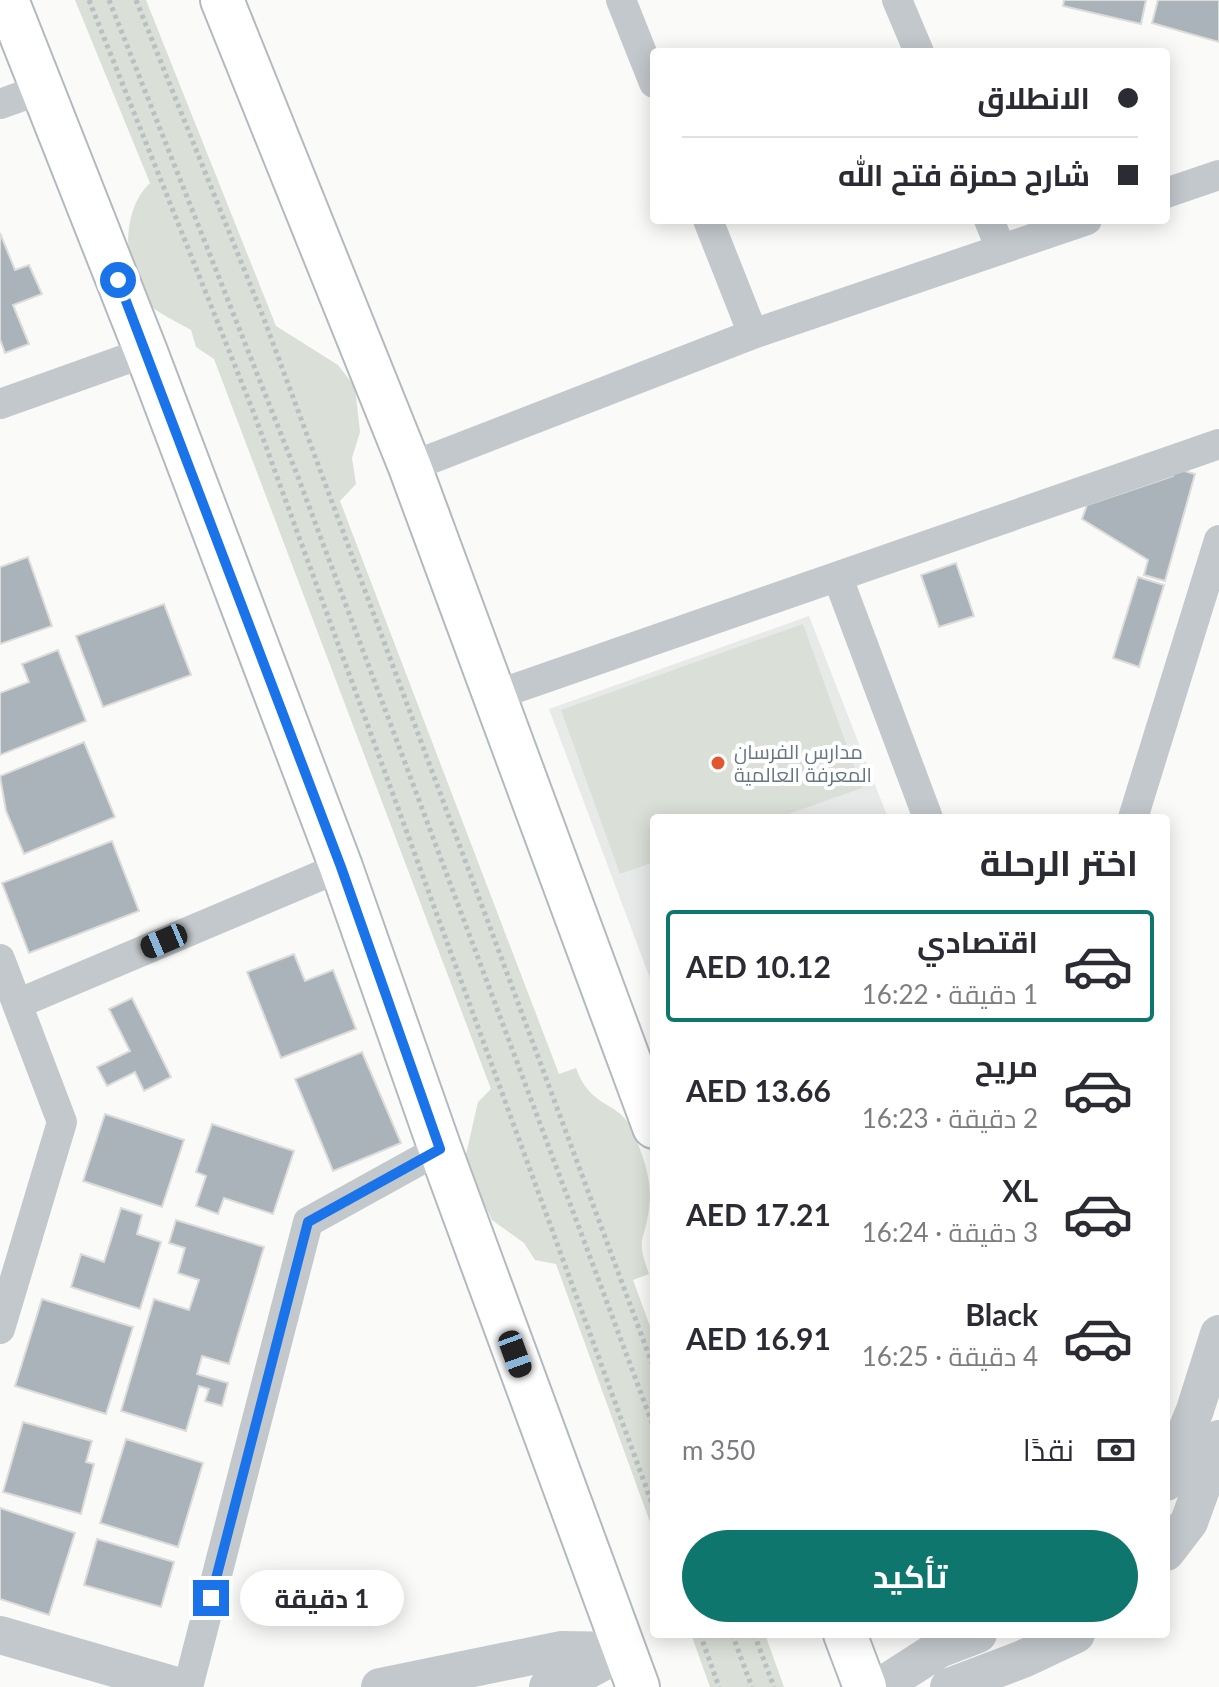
<!DOCTYPE html>
<html lang="ar">
<head>
<meta charset="utf-8">
<style>
	body { margin:0; font-family:Lato,Cairo,sans-serif; background:#f2f2f3; color:#2b2b33; direction:rtl; height:100vh; display:flex; flex-direction:column; font-size:30px; white-space:nowrap }
	* { box-sizing:border-box; margin:0 }
	p { font-size:26px; color:#7c7c81 }
	.icon { flex:none; width:44px; height:44px; fill:none; stroke:currentColor; stroke-width:2; stroke-linecap:round; stroke-linejoin:round }
	.map { position:relative; flex:1; overflow:hidden; direction:ltr }
	.details { position:absolute; left:650px; top:814px; width:520px; height:824px; display:flex; flex-direction:column; background:#fff; border-radius:8px; box-shadow:0 4px 20px #0003; direction:rtl }
	.details>* { flex:none }
	.guide { position:absolute; left:650px; top:48px; width:520px; height:176px; border-radius:8px; box-shadow:0 4px 20px #0003; direction:rtl; display:grid; align-content:center; height:176px; padding:0 32px; background:#fff }
	.end { position:absolute; width:36px; height:36px; margin:-18px; border:10px solid #1a73e8; background:#fff; box-shadow:0 0 0 4px #fff }
	.from { border-radius:50% }
	.bubble { position:absolute; height:56px; border-radius:28px; background:#fff; box-shadow:0 4px 20px #0003; font-size:26px; font-weight:700; line-height:56px; text-align:center; direction:rtl }
	.car { position:absolute; width:24px; height:48px; margin:-24px -12px; border-radius:10px; box-shadow:0 0 6px 2px #0007; background:linear-gradient(#222 24%,#8ab4d8 0 40%,#222 0 76%,#8ab4d8 0 86%,#222 0) }
	.guide b { display:flex; align-items:center; gap:28px; height:76px; font-size:30px }
	.guide b+b { border-top:2px solid #e1e1e2 }
	.guide i { width:20px; height:20px; background:#2b2b33 }
	ul { padding:0; list-style:none }
	li { display:flex; align-items:center; gap:24px; height:112px; margin:0 16px 12px; padding:0 16px; border:4px solid transparent; border-radius:8px }
	li div { flex:1 }
	li b { display:block; font-size:30px }
	li em { font-style:normal; font-weight:700 }
	li.active { border-color:#0f766e }
	li>.icon { width:72px; height:72px; stroke-width:1.5 }
	h2 { padding:0 32px; font-size:36px; line-height:96px }
	.pay { display:flex; align-items:center; gap:20px; height:88px; padding:0 32px; font-size:30px }
	.pay p { margin-inline-start:auto }
	.primary-button { display:flex; gap:16px; margin-top:auto; padding:16px 32px }
	.primary-button a { flex:1; height:92px; border-radius:48px; background:#0f766e; color:#fff; font-size:32px; font-weight:700; line-height:92px; text-align:center }
	.map>svg:first-child { display:block }
	.built { fill:#e8e9e9 }
	.green { fill:#dadfd7 }
	.building { fill:#aab3b9; stroke:#dcdcda; stroke-width:2 }
	.lines { fill:none; stroke-linecap:round; stroke-linejoin:round }
	.secondary-casing { stroke:#b3babf; stroke-width:46 }
	.path { stroke:#bbbfc2; stroke-width:5; stroke-dasharray:4 4; stroke-linecap:butt }
	.minor { stroke:#c3c8cc; stroke-width:30 }
	.tertiary { stroke:#c3c8cc; stroke-width:38 }
	.secondary { stroke:#fff; stroke-width:42 }
	.route { stroke:#1a73e8; stroke-width:10 }
	.poi-dot { fill:#e4572e; stroke:#fff; stroke-width:3 }
	.labels { text-anchor:middle; stroke-width:8; stroke-linejoin:round; paint-order:stroke }
	.poi-label { font-size:20px; fill:#657683; stroke:#fff; text-anchor:start }
</style>
</head>
<body>
<div class="map">
<svg width="1219" height="1687" viewBox="0 0 1219 1687">
	<rect width="100%" height="100%" fill="#fafaf8"/>
	<!-- built -->
	<path class="built" d="M 809,616 L 888,818 L 654,818 L 654,989 L 549,709 Z"/>
	<!-- green -->
	<path class="green" d="M 75,0 L 146,0 L 276,326 L 338,365 L 355,387 L 360,432 L 352,458 L 356,484 L 340,501 L 559,1074 L 576,1068 C 591,1110 619,1100 632,1130 C 643,1154 653,1182 649,1208 C 645,1244 635,1235 649,1274 L 633,1280 L 654,1337 L 654,1533 L 556,1264 L 535,1260 L 524,1243 L 492,1220 L 464,1163 L 478,1102 L 491,1089 L 214,359 L 196,347 L 191,330 C 178,322 152,311 144,299 C 123,267 121,210 150,183 Z
		M 803,624 L 862,788 L 777,818 L 654,818 L 654,862 L 620,874 L 561,710 Z
		M 691,1634 L 765,1634 L 784,1687 L 710,1687 Z"/>
	<!-- building -->
	<path class="building" d="M 1064,0 L 1146,0 L 1141,24 L 1063,6 Z
		M 1158,0 L 1219,0 L 1219,42 L 1152,23 Z
		M 0,233 L 15,270 L 29,265 L 42,294 L 13,305 L 29,344 L 5,353 L 0,339 Z
		M 1174,468 L 1195,474 L 1165,581 L 1144,575 L 1148,560 L 1082,519 L 1087,505 L 1173,476 Z
		M 28,557 L 52,626 L 0,644 L 0,567 Z
		M 956,563 L 974,616 L 939,627 L 921,575 Z
		M 1138,577 L 1164,585 L 1139,667 L 1113,658 Z
		M 164,604 L 191,675 L 103,707 L 76,636 Z
		M 58,650 L 86,721 L 0,755 L 0,693 L 29,682 L 22,664 Z
		M 84,742 L 115,817 L 24,854 L 6,811 L 0,776 Z
		M 112,841 L 139,911 L 29,953 L 2,883 Z
		M 294,954 L 305,981 L 333,970 L 356,1029 L 281,1058 L 247,972 Z
		M 132,998 L 171,1077 L 144,1091 L 135,1072 L 107,1086 L 97,1067 L 130,1051 L 109,1009 Z
		M 362,1052 L 401,1143 L 333,1171 L 295,1079 Z
		M 105,1114 L 184,1140 L 162,1207 L 83,1181 Z
		M 212,1124 L 294,1151 L 273,1214 L 224,1198 L 218,1214 L 196,1206 L 206,1176 L 196,1172 Z
		M 121,1208 L 142,1215 L 137,1234 L 161,1242 L 140,1309 L 71,1287 L 81,1254 L 104,1262 Z
		M 176,1220 L 264,1247 L 229,1364 L 202,1356 L 197,1374 L 228,1383 L 222,1406 L 205,1401 L 209,1389 L 199,1386 L 186,1431 L 121,1411 L 154,1299 L 189,1310 L 199,1280 L 178,1273 L 185,1248 L 169,1243 Z
		M 42,1299 L 133,1327 L 106,1414 L 15,1386 Z
		M 23,1422 L 92,1441 L 86,1462 L 94,1464 L 81,1514 L 3,1492 Z
		M 126,1439 L 203,1463 L 178,1547 L 100,1523 Z
		M 0,1508 L 75,1533 L 49,1615 L 0,1599 Z
		M 97,1539 L 174,1562 L 161,1607 L 84,1585 Z"/>
	<g class="lines">
		<defs>
			<path id="secondary" d="M 7,0 L 146,352 L 341,867 L 440,1149 L 638,1687
				M 222,0 L 410,467 L 654,1127
				M 845,1634 L 865,1687"/>
		</defs>
		<!-- secondary casing -->
		<use href="#secondary" class="secondary-casing"/>
		<!-- path -->
		<path class="path" d="M 89,0 L 253,411 L 654,1509
			M 109,0 L 298,477 L 654,1428
			M 136,0 L 264,319 L 654,1369
			M 700,1634 L 719,1687
			M 732,1634 L 752,1687
			M 754,1634 L 774,1687"/>
		<!-- minor -->
		<path class="minor" d="M 621,0 L 654,83
			M 897,0 L 919,52
			M 0,104 L 42,89
			M 1166,193 L 1219,175
			M 708,220 L 753,334
			M 989,220 L 1001,249
			M 0,404 L 146,352
			M 410,467 L 753,334 L 1087,220
			M 838,578 L 928,818
			M 496,695 L 1219,444
			M 1133,818 L 1219,540
			M 0,959 L 62,1122 L 0,1329
			M 17,1004 L 341,867
			M 188,1687 L 308,1222 L 440,1149"/>
		<!-- tertiary -->
		<path class="tertiary" d="M 1166,1482 L 1195,1410 L 1219,1334
			M 1166,1552 L 1189,1522 L 1219,1439
			M 0,1635 L 180,1687
			M 380,1687 L 561,1650 L 624,1651
			M 548,1687 L 567,1681 L 621,1652
			M 880,1687 L 939,1649 L 978,1634
			M 949,1687 L 1023,1659 L 1076,1634"/>
		<!-- secondary -->
		<use href="#secondary" class="secondary"/>
	</g>
	<g class="lines">
		<!-- route -->
		<path class="route" d="M 118,280 L 341,867 L 440,1149 L 308,1222 L 211,1598"/>
	</g>
	<!-- markers -->
	<circle class="poi-dot" cx="718" cy="763" r="8"/>
	<g class="labels">
		<!-- poi labels -->
		<g class="poi-label">
			<text x="734" y="759">مدارس الفرسان<tspan x="734" dy="23">المعرفة العالمية</tspan></text>
		</g>
	</g>
</svg>
<i class="end from" style="left:118px;top:280px"></i>
<i class="end" style="left:211px;top:1598px"></i>
<div class="bubble" style="left:240px;top:1570px;width:164px">1 دقيقة</div>
<i class="car" style="left:164px;top:941px;rotate:247deg"></i>
<i class="car" style="left:515px;top:1354px;rotate:160deg"></i>
<div class="guide">
<b><i class="from"></i>الانطلاق</b>
<b><i></i>شارح حمزة فتح الله</b>
</div>
<section class="details">
<h2>اختر الرحلة</h2>
<ul>
<li class="active"><svg class="icon" aria-label="car" viewBox="0 0 24 24"><path d="M5 17H2v-5l4-1 3-4h7l3 4 3 1v5h-3M9 17h6M6 11h13"/><circle cx="7" cy="17" r="2"/><circle cx="17" cy="17" r="2"/></svg><div><b>اقتصادي</b><p>1 دقيقة · 16:22</p></div><em>AED 10.12</em></li>
<li><svg class="icon" aria-label="car" viewBox="0 0 24 24"><path d="M5 17H2v-5l4-1 3-4h7l3 4 3 1v5h-3M9 17h6M6 11h13"/><circle cx="7" cy="17" r="2"/><circle cx="17" cy="17" r="2"/></svg><div><b>مريح</b><p>2 دقيقة · 16:23</p></div><em>AED 13.66</em></li>
<li><svg class="icon" aria-label="car" viewBox="0 0 24 24"><path d="M5 17H2v-5l4-1 3-4h7l3 4 3 1v5h-3M9 17h6M6 11h13"/><circle cx="7" cy="17" r="2"/><circle cx="17" cy="17" r="2"/></svg><div><b>XL</b><p>3 دقيقة · 16:24</p></div><em>AED 17.21</em></li>
<li><svg class="icon" aria-label="car" viewBox="0 0 24 24"><path d="M5 17H2v-5l4-1 3-4h7l3 4 3 1v5h-3M9 17h6M6 11h13"/><circle cx="7" cy="17" r="2"/><circle cx="17" cy="17" r="2"/></svg><div><b>Black</b><p>4 دقيقة · 16:25</p></div><em>AED 16.91</em></li>
</ul>
<div class="pay"><svg class="icon" aria-label="cash" viewBox="0 0 24 24"><path d="M3 7h18v10H3z"/><circle cx="12" cy="12" r="2"/></svg>نقدًا<p>350 m</p></div>
<div class="primary-button"><a>تأكيد</a></div>
</section>
</div>
</body>
</html>
